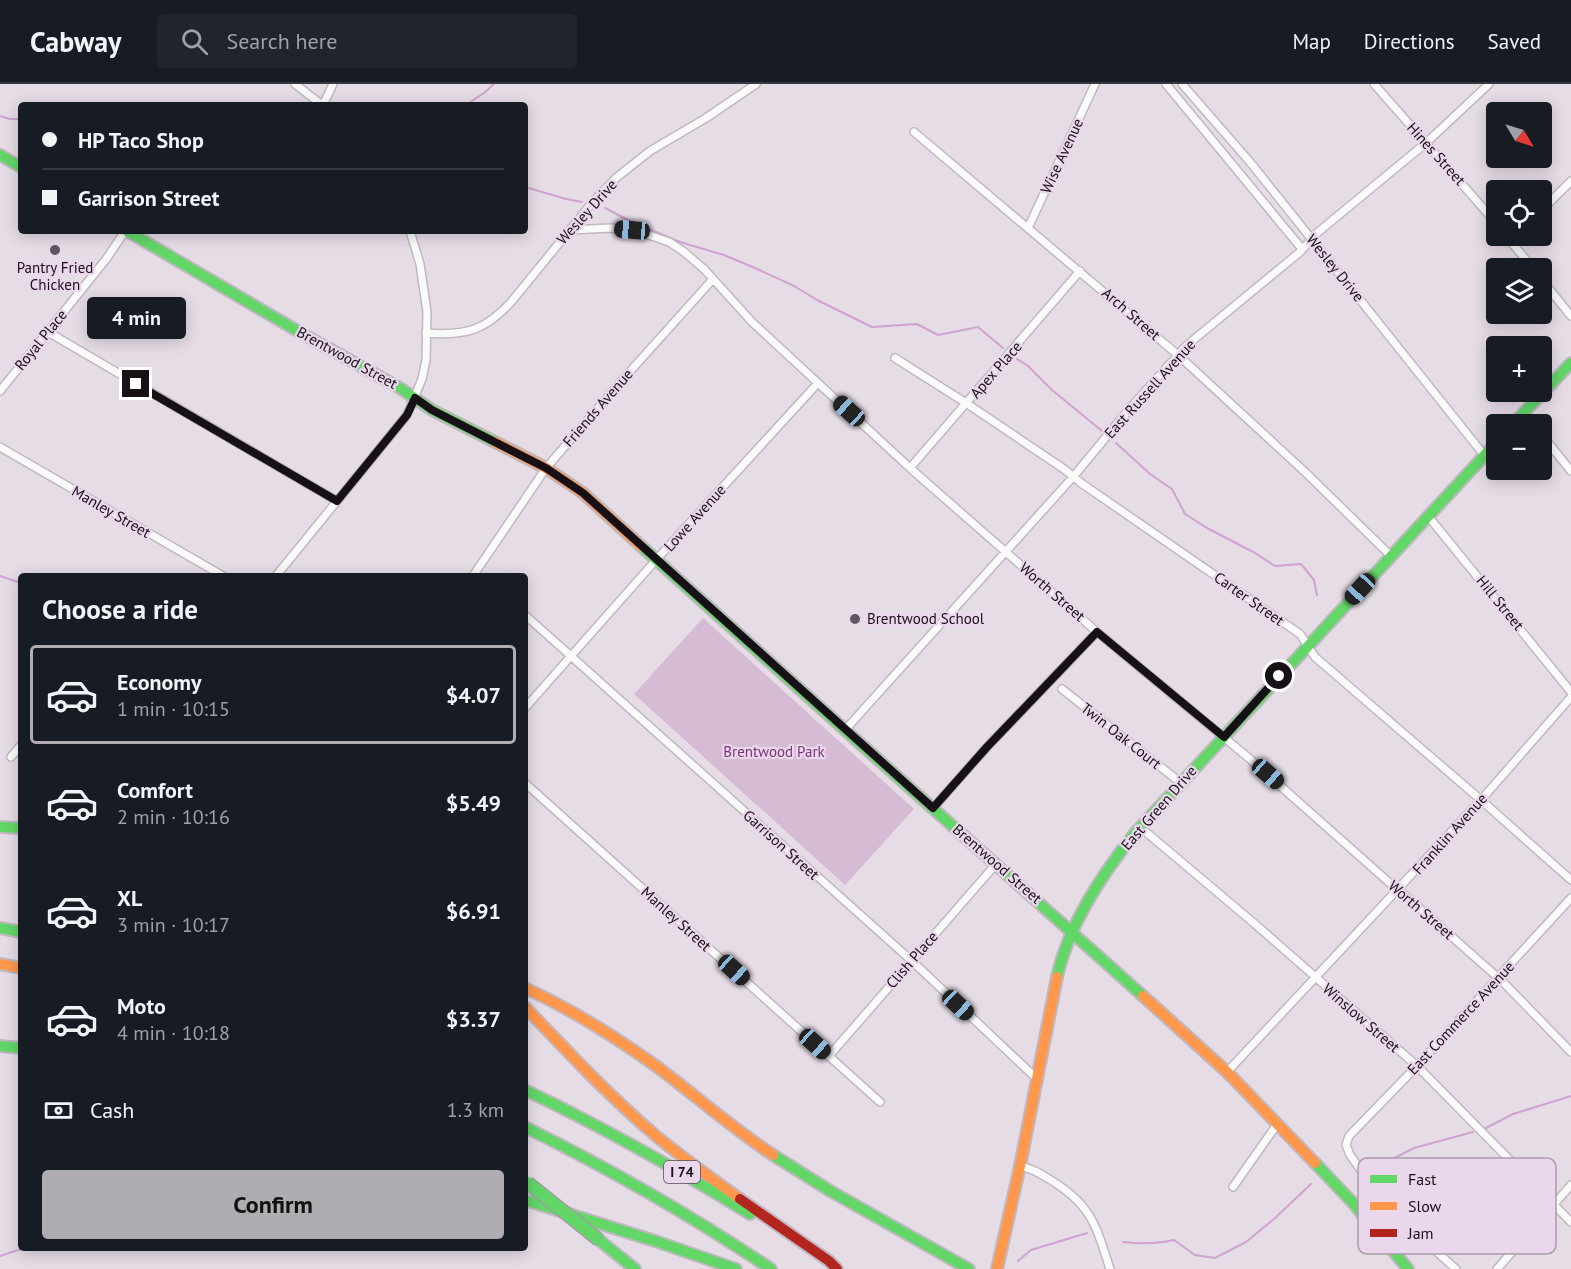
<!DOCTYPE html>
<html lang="en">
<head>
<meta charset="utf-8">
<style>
	body { margin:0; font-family:"PT Sans",sans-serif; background:#20242c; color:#f1f3f6; height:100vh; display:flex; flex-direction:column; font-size:22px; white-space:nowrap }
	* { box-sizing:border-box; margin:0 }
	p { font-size:20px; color:#9ea1a6 }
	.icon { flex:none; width:33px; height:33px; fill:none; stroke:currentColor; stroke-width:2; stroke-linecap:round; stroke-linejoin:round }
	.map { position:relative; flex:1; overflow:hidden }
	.sheet { position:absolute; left:18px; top:489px; width:510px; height:678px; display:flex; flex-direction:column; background:#171b24; border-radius:6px; box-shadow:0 3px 15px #0003 }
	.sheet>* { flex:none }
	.top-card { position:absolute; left:18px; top:18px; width:510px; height:132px; border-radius:6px; box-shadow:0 3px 15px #0003; display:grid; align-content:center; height:132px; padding:0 24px; background:#171b24 }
	.needle { width:39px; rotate:128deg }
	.controls { position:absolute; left:1486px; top:18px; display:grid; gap:12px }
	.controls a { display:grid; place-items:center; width:66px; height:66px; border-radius:6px; background:#171b24; box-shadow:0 3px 15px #0003; font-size:30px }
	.end { position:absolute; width:27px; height:27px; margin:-14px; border:8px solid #171017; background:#fff; box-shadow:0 0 0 3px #fff }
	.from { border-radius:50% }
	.bubble { position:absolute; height:42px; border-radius:6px; background:#171b24; box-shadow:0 3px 15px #0003; font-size:20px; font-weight:600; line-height:42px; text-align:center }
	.car { position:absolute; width:18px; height:36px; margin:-18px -9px; border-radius:8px; box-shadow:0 0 4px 2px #0007; background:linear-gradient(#222 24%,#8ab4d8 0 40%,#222 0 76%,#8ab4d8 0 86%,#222 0) }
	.top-card b { display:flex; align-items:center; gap:21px; height:57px; font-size:22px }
	.top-card b+b { border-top:2px solid #363941 }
	.top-card i { width:15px; height:15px; background:#f1f3f6 }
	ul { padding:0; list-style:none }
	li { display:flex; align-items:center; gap:18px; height:99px; margin:0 12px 9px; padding:0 12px; border:3px solid transparent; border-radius:6px }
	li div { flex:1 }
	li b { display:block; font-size:22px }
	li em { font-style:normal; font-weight:600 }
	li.current { border-color:#afadb2 }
	li>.icon { width:54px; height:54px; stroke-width:1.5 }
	h2 { padding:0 24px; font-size:27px; line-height:72px }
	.pay { display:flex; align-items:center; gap:15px; height:66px; padding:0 24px; font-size:22px }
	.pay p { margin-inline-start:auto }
	.cta { display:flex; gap:12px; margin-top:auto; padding:12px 24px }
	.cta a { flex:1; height:69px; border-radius:6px; background:#afadb2; color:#111; font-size:24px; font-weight:600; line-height:69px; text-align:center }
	header { display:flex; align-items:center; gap:36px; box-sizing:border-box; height:84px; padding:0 30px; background:#171b24; border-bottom:2px solid #363941 }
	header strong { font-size:28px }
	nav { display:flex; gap:33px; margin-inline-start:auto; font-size:21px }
	.search { width:420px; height:54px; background:#20242c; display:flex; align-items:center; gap:15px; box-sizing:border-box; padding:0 21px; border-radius:6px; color:#9ea1a6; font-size:22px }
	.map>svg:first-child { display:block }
	.green { fill:#d5bbd4 }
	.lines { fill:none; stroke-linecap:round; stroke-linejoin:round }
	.stream { stroke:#cfa3cf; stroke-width:2 }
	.street-casing { stroke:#c0b8c0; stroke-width:10 }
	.fast-casing { stroke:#c0b8c0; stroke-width:14 }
	.slow-casing { stroke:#c0b8c0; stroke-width:14 }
	.jam-casing { stroke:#c0b8c0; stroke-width:14 }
	.street { stroke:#fbfafb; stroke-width:7 }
	.fast { stroke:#63d668; stroke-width:10 }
	.slow { stroke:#ff974d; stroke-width:10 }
	.jam { stroke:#b3261e; stroke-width:10 }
	.fast-bridge-casing { stroke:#a699a6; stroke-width:15; stroke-linecap:butt }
	.fast-bridge { stroke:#63d668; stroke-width:12 }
	.route { stroke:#171017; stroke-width:8 }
	.poi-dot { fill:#5f575f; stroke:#ebd7eb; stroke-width:2 }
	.labels { text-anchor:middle; stroke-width:4.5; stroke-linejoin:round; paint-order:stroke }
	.shield { fill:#ebd7eb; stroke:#574c57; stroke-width:1.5 }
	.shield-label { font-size:14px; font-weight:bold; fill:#171017 }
	.street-label { font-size:15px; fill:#171017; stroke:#ebd7eb }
	.poi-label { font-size:15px; fill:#171017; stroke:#ebd7eb }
	.park-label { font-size:15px; fill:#7a347b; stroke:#ebd7eb }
	.key { fill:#ebd7eb; stroke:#ab9bab; stroke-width:1.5 }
	.key-label { font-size:16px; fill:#171017 }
</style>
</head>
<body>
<header>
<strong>Cabway</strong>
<div class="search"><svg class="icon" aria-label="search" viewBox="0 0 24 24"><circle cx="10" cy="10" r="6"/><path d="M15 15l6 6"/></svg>Search here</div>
<nav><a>Map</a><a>Directions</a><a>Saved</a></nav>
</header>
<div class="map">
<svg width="1571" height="1185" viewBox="0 0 1571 1185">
	<rect width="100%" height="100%" fill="#e6dce6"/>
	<!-- green -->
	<path class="green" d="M 703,534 L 914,725 L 845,801 L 634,610 Z"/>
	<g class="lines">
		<!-- stream -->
		<path class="stream" d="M 466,21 L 484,9 L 494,0
			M 0,32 L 10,35 L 21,35
			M 525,103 L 566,115 L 582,118
			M 605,124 L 628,136 L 680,158 L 724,171 L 755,184 L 794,202 L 819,217 L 872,243 L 917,240 L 938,251 L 978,243 L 1003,264
			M 1017,275 L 1028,282 L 1052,306 L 1102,347
			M 1116,359 L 1150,390 L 1172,405 L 1185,430 L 1207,444 L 1255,469 L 1275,482 L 1301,480 L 1314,496 L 1317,511
			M 0,492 L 21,499
			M 1486,1044 L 1513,1030 L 1571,1012
			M 1385,1079 L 1414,1064 L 1473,1048
			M 1123,1158 C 1141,1160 1156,1160 1174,1156 L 1195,1171 L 1215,1174 L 1246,1158 L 1274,1135 L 1311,1100
			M 0,1172 L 24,1164
			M 1018,1177 L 1031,1166 L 1087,1149"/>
		<defs>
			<path id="street" d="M 295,0 L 322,21
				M 1166,0 L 1302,165
				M 1182,0 L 1250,78 L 1484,371
				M 1374,0 L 1497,140
				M 323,21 L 333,0
				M 914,48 L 1178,271 L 1305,388 L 1391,472
				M 1542,126 L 1571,97
				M 1028,144 L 1095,0
				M 570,146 L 611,144 L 632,145 L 669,158 L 683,167 L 705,186 L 752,238 L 910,384 L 1097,548 L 1250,675 L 1392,801 L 1399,806 L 1503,898 L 1571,968
				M 1506,152 L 1533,184
				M 1542,196 L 1571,232
				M 48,248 L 337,417
				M 426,249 C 465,252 485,247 512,217 L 591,120 L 616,94 L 650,67 L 706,34 L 756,0
				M 895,274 L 966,319 L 1064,385 L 1081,399 L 1300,550 L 1315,573 L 1481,716 L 1571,796
				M 0,307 L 107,174 L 125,147
				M 1524,329 L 1534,340
				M 1542,351 L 1571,387
				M 0,363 L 223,492
				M 910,384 L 1080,187
				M 1428,432 L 1571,608
				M 276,492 L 407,331 L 422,295 L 426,276 L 427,228 L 420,180 L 410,147
				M 473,492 L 546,384 L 625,293 L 713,195
				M 525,531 L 912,877 L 1035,993
				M 1062,605 L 1181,699
				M 525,624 L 656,476 L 818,299
				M 845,646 L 1073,393 L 1131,323 L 1186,262 L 1300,168 L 1317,149 L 1426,59 L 1489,0
				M 11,673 L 21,661
				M 525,699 L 880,1018
				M 933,724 L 987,663 L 1097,548
				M 1140,743 L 1255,840 L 1417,982 L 1571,1138
				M 829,972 L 996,780
				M 1227,988 L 1481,716 L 1571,613
				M 1020,1082 C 1031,1084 1039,1089 1049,1095 C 1091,1120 1096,1141 1110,1185
				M 1233,1103 L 1278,1039
				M 1456,1185 L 1389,1125 L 1350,1071 L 1346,1061 L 1349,1052 L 1417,982 L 1571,814
				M 1497,1185 L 1571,1101"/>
			<path id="fast" d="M 0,71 L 21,83
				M 127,147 L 301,249 L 400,304 L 432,326 L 495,358
				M 1513,340 L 1571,279
				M 641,462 L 845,646 L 1143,912
				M 0,743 L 21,744
				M 0,844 L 21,848
				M 1057,893 C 1069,840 1101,792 1135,749 L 1497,358
				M 0,962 L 21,964
				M 525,1006 C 603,1043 677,1085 750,1130
				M 525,1043 C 610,1085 692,1132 771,1185
				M 773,1071 L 832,1108 L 969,1185
				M 1315,1079 L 1353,1119 L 1408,1185
				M 525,1116 L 655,1157 L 736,1185
				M 599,1156 L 635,1185"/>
			<path id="slow" d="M 495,358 L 546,384 L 583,409 L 641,462
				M 0,880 L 21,884
				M 525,904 C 571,925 614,952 656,982 C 695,1011 732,1044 773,1071
				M 1143,912 L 1227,988 L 1315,1079
				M 525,923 C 567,967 609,1012 656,1052 C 683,1074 712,1095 740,1115
				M 997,1185 L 1020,1082 L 1057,893"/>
			<path id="jam" d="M 740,1115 L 829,1177 L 837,1185"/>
		</defs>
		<!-- street casing -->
		<use href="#street" class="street-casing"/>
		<!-- fast casing -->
		<use href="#fast" class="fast-casing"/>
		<!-- slow casing -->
		<use href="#slow" class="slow-casing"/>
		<!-- jam casing -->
		<use href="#jam" class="jam-casing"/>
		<!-- street -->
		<use href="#street" class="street"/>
		<!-- fast -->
		<use href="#fast" class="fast"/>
		<!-- slow -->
		<use href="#slow" class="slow"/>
		<!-- jam -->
		<use href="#jam" class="jam"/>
		<defs>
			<path id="fast-bridge" d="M 528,1099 L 599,1156"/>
		</defs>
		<!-- fast-bridge casing -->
		<use href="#fast-bridge" class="fast-bridge-casing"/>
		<!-- fast-bridge -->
		<use href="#fast-bridge" class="fast-bridge"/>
	</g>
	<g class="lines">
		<!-- route -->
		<path class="route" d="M 136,300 L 337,417 L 407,331 L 415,314 L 432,326 L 546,384 L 583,409 L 933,724 L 987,663 L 1097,548 L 1224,653 L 1279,592"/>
	</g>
	<!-- markers -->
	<g class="poi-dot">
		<circle cx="55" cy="166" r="6"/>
		<circle cx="855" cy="535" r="6"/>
	</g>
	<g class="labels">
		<!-- shield labels -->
		<rect class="shield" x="664" y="1077" width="36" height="22" rx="4.5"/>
		<g class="shield-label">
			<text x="682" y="1093">I 74</text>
		</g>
		<!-- street labels -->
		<g class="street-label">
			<text transform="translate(1436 70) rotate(48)" y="5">Hines Street</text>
			<text transform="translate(1062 72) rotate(-65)" y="5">Wise Avenue</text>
			<text transform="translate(587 128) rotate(-48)" y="5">Wesley Drive</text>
			<text transform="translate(1335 184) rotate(51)" y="5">Wesley Drive</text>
			<text transform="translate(1131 230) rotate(41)" y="5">Arch Street</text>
			<text transform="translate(41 256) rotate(-51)" y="5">Royal Place</text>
			<text transform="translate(347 274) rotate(29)" y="5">Brentwood Street</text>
			<text transform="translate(996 286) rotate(-49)" y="5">Apex Place</text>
			<text transform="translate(1150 305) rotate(-48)" y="5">East Russell Avenue</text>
			<text transform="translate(598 324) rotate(-49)" y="5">Friends Avenue</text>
			<text transform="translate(111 428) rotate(30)" y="5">Manley Street</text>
			<text transform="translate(695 434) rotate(-48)" y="5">Lowe Avenue</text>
			<text transform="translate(1052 508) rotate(41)" y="5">Worth Street</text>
			<text transform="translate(1249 515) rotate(35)" y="5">Carter Street</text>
			<text transform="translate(1500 519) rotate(51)" y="5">Hill Street</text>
			<text transform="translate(1121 652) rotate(38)" y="5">Twin Oak Court</text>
			<text transform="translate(1159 724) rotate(-49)" y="5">East Green Drive</text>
			<text transform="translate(1450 750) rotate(-48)" y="5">Franklin Avenue</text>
			<text transform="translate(781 761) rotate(42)" y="5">Garrison Street</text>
			<text transform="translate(997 780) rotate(41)" y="5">Brentwood Street</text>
			<text transform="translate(1421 826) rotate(41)" y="5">Worth Street</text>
			<text transform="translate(676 835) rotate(42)" y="5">Manley Street</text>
			<text transform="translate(912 876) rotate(-49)" y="5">Clish Place</text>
			<text transform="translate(1361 934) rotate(41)" y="5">Winslow Street</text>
			<text transform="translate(1461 934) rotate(-47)" y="5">East Commerce Avenue</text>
		</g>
		<!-- poi labels -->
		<g class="poi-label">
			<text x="55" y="189">Pantry Fried<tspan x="55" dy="17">Chicken</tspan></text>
			<text x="867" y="540" text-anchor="start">Brentwood School</text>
		</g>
		<!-- park labels -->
		<g class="park-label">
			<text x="774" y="673">Brentwood Park</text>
		</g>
	</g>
	<!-- legend -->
	<rect x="1358" y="1074" width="198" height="96" rx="9" class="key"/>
	<rect x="1370" y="1091" width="27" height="8" fill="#63d668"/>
	<rect x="1370" y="1118" width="27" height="8" fill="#ff974d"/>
	<rect x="1370" y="1145" width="27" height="8" fill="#b3261e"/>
	<g class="key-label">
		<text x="1408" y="1101">Fast</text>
		<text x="1408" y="1128">Slow</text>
		<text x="1408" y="1155">Jam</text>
	</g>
</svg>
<div class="controls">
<a><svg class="needle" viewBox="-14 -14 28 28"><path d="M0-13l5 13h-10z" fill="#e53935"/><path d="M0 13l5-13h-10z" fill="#9ea1a6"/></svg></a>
<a><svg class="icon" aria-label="locate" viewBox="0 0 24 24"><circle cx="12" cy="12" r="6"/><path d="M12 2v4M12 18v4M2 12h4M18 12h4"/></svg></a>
<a><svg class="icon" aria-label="layers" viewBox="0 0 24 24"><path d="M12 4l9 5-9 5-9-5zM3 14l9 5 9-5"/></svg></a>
<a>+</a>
<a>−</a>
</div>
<i class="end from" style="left:1279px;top:592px"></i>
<i class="end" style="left:136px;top:300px"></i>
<div class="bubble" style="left:87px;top:213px;width:99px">4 min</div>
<i class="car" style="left:632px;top:146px;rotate:275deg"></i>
<i class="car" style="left:849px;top:327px;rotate:312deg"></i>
<i class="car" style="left:1360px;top:505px;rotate:223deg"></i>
<i class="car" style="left:1268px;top:690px;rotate:131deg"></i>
<i class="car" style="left:734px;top:886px;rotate:132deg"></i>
<i class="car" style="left:958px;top:921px;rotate:133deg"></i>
<i class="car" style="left:815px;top:960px;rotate:132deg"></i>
<div class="top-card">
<b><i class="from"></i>HP Taco Shop</b>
<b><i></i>Garrison Street</b>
</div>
<section class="sheet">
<h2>Choose a ride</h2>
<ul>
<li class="current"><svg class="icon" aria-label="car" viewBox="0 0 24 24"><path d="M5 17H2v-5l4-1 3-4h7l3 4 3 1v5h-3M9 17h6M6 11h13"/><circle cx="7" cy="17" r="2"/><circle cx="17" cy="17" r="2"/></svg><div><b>Economy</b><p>1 min · 10:15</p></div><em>$4.07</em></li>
<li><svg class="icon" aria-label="car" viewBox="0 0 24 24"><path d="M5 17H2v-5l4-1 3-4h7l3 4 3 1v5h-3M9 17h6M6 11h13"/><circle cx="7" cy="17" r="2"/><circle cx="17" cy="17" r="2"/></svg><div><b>Comfort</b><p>2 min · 10:16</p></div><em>$5.49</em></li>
<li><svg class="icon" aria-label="car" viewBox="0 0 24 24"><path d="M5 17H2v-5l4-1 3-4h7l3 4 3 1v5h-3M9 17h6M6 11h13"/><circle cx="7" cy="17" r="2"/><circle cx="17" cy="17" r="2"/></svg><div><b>XL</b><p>3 min · 10:17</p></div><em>$6.91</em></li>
<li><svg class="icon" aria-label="car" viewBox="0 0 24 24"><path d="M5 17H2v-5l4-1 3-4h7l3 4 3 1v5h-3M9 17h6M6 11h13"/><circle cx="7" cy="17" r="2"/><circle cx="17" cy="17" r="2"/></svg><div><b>Moto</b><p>4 min · 10:18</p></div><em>$3.37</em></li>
</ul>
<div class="pay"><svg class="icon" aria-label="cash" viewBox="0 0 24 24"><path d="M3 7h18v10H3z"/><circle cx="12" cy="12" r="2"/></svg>Cash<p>1.3 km</p></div>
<div class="cta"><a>Confirm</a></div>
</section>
</div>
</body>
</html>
